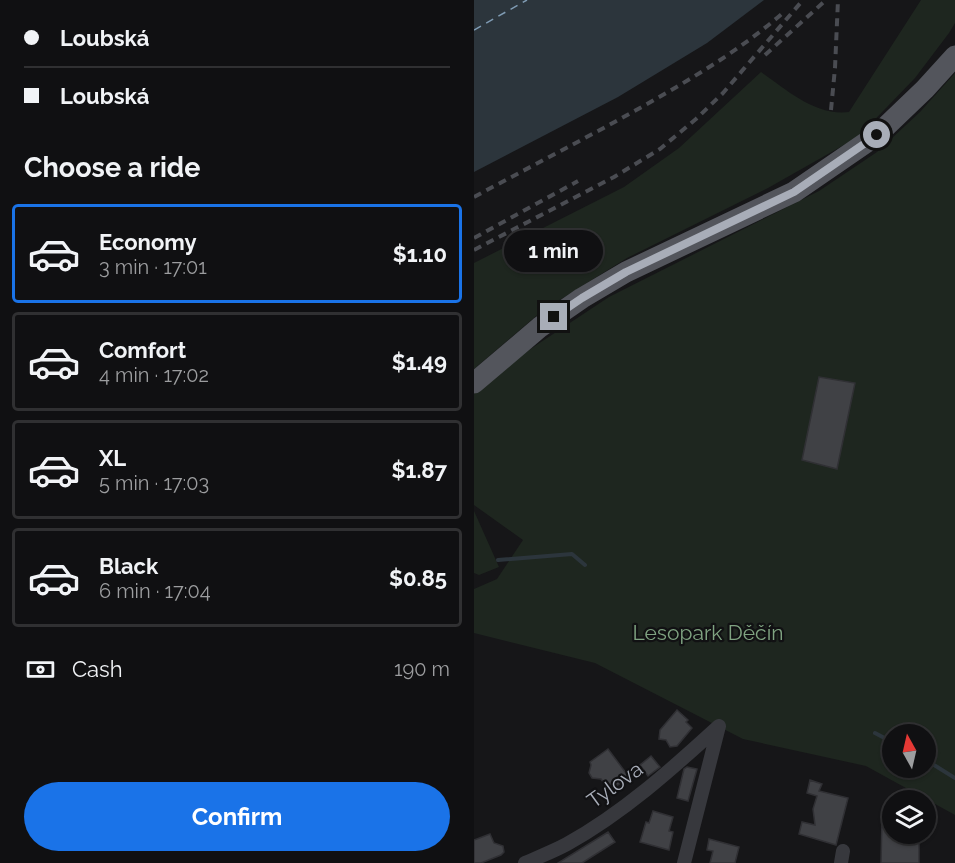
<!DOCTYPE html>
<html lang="en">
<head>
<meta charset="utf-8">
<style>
	body { margin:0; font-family:Raleway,sans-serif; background:#19191b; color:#f1f3f6; height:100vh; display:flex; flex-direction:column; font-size:22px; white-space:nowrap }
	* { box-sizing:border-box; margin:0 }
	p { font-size:20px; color:#9c9d9f }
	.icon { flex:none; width:33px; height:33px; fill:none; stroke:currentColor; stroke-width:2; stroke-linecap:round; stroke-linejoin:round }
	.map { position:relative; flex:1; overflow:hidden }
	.sheet { display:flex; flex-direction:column; background:#101012; width:474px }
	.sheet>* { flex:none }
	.top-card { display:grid; align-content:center; height:132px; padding:0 24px; background:#101012 }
	.needle { width:39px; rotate:352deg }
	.tools { position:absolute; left:408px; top:724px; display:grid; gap:12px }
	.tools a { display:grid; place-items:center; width:54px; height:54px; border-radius:50%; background:#101012; box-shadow:0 2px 4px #0004,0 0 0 2px #303032; font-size:30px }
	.end { position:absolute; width:27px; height:27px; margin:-14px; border:8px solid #a8adb8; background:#111; box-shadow:0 0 0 3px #111 }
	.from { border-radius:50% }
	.bubble { position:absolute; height:42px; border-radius:21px; background:#101012; box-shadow:0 2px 4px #0004,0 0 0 2px #303032; font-size:20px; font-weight:700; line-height:42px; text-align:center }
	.top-card b { display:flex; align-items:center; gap:21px; height:57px; font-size:22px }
	.top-card b+b { border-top:2px solid #303032 }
	.top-card i { width:15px; height:15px; background:#f1f3f6 }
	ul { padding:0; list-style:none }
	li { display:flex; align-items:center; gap:18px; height:99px; margin:0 12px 9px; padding:0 12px; border:3px solid #303032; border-radius:6px }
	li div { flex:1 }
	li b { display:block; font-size:22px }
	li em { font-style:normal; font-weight:700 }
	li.selected { border-color:#1a73e8 }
	li>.icon { width:54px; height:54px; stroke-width:1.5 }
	h2 { padding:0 24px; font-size:27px; line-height:72px }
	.pay { display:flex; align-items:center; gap:15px; height:66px; padding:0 24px; font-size:22px }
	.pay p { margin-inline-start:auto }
	.button { display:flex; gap:12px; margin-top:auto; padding:12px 24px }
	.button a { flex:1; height:69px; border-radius:36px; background:#1a73e8; color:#fff; font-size:24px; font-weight:700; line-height:69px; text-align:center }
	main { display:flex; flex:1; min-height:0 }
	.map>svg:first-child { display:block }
	.green { fill:#1e261f; fill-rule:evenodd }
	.water { fill:#2c353c }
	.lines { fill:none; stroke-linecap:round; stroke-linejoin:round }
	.stream { stroke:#2c353c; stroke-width:4 }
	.ferry { stroke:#7f9bb3; stroke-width:1.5; stroke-dasharray:8 6; stroke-linecap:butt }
	.building { fill:#404145; stroke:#303034; stroke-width:1.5 }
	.street { stroke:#37383d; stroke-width:14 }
	.primary { stroke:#53555c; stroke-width:21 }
	.rail { stroke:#4a4c52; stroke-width:4; stroke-dasharray:8 6; stroke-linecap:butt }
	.route { stroke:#a8adb8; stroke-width:8 }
	.labels { text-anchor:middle; stroke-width:4.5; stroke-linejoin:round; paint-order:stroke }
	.park-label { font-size:21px; fill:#7fa381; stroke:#111113 }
	.street-label { font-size:21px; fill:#a8adb8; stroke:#111113 }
</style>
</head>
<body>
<main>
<section class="sheet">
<div class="top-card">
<b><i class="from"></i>Loubská</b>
<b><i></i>Loubská</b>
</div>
<h2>Choose a ride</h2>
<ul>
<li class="selected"><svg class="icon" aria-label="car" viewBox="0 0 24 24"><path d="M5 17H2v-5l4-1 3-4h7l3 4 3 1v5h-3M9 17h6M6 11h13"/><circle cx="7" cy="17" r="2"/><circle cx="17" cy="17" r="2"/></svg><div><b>Economy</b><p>3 min · 17:01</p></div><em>$1.10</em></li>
<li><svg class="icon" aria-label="car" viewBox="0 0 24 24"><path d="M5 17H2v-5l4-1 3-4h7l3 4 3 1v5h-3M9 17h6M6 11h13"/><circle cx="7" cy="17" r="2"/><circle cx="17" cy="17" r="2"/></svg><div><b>Comfort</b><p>4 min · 17:02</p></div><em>$1.49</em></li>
<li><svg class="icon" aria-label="car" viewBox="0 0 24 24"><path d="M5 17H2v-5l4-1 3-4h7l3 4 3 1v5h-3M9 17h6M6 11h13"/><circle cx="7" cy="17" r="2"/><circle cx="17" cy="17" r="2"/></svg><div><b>XL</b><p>5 min · 17:03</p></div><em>$1.87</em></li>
<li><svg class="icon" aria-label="car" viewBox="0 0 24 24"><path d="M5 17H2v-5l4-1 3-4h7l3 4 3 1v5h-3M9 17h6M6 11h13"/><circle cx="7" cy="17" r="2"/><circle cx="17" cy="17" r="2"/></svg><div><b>Black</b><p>6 min · 17:04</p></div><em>$0.85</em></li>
</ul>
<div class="pay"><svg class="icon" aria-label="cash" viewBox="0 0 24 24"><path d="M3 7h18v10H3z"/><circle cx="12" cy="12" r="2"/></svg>Cash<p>190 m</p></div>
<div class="button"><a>Confirm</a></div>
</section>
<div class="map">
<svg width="481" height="863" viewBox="0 0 481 863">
	<rect width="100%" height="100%" fill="#161618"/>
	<!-- green -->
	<path class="green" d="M 447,0 L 481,0 L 481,23 L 475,33 L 441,78 L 384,137 L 294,188 L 153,258 L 68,311 L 0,369 L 0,263 L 150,187 L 205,148 L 287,72 C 313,90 341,116 375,112 Z
		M 481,73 L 481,815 L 392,766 L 269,739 L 121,663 L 0,633 L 0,589 L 23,579 L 49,540 L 0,505 L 0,394 L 55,350 L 135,297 L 345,191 L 403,152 L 446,112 ZM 418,735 L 452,735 L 452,768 L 418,768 Z
		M 0,511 L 25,567 L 5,575 L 0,573 Z"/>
	<!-- water -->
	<path class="water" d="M 0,0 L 290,0 L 233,43 L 144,97 L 0,172 Z"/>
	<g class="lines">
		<!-- stream -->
		<path class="stream" d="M 24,560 L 98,554 L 111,565
			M 401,733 L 418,742
			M 452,760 L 481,778"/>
		<!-- ferry -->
		<path class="ferry" d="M 0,30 L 53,0"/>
	</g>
	<!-- building -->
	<path class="building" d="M 345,377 L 381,383 L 363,469 L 328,460 Z
		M 203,710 L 214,720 L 212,722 L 218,728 L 203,746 L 196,747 L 192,740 L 185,739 L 186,730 Z
		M 134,749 L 155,777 L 141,787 L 137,793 L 127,779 L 118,778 L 115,773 L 117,765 L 116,762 Z
		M 177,756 L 186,767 L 174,776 L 166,765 Z
		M 213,767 L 223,769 L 214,801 L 203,798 L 210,769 Z
		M 336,780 L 348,784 L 345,791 L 374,798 L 362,845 L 325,834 L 328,822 L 341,825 L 339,809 L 343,796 L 333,793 Z
		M 179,811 L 199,817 L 195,831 L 199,832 L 195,850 L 166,842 L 172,822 L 175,823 Z
		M 408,819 L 418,819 L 418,834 L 445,834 L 445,863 L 407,863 Z
		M 134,832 L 141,842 L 108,863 L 84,863 Z
		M 16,834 L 20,843 L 29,846 L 30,852 L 27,855 L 7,863 L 0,863 L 0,840 Z
		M 235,839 L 265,847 L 261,863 L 236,863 L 239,851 L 233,850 Z"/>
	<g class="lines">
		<!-- street -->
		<path class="street" d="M 51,863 C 65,857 80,851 93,844 C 149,813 198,769 245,726
			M 210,863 L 245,726
			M 367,863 L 369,851"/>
		<!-- primary -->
		<path class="primary" d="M 0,383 L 66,327 L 108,298 L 152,272 L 320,192 L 403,135 L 451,89 L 481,56"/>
		<!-- rail -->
		<path class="rail" d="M 291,55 L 352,0
			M 357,110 L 361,68 L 364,0
			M 0,197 C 65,162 130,129 194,92 C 235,68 275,43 311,11
			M 0,238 L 104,181
			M 0,250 L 140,177 L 186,149 L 222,119 L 249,93 L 329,0"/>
	</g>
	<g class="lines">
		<!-- route -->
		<path class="route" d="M 80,317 L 108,298 L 152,272 L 320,192 L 403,135"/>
	</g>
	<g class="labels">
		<!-- park labels -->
		<g class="park-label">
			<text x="234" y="640">Lesopark Děčín</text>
		</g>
		<!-- street labels -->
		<g class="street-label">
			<text transform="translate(141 785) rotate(-36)" y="7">Tylova</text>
		</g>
	</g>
</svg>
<div class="tools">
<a><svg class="needle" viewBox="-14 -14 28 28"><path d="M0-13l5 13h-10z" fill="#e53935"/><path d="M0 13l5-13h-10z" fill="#9c9d9f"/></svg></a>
<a><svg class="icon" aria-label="layers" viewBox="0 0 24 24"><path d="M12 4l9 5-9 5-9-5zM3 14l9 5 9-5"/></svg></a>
</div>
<i class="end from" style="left:403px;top:135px"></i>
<i class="end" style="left:80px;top:317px"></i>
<div class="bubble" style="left:30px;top:230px;width:99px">1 min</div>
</div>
</main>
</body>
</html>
